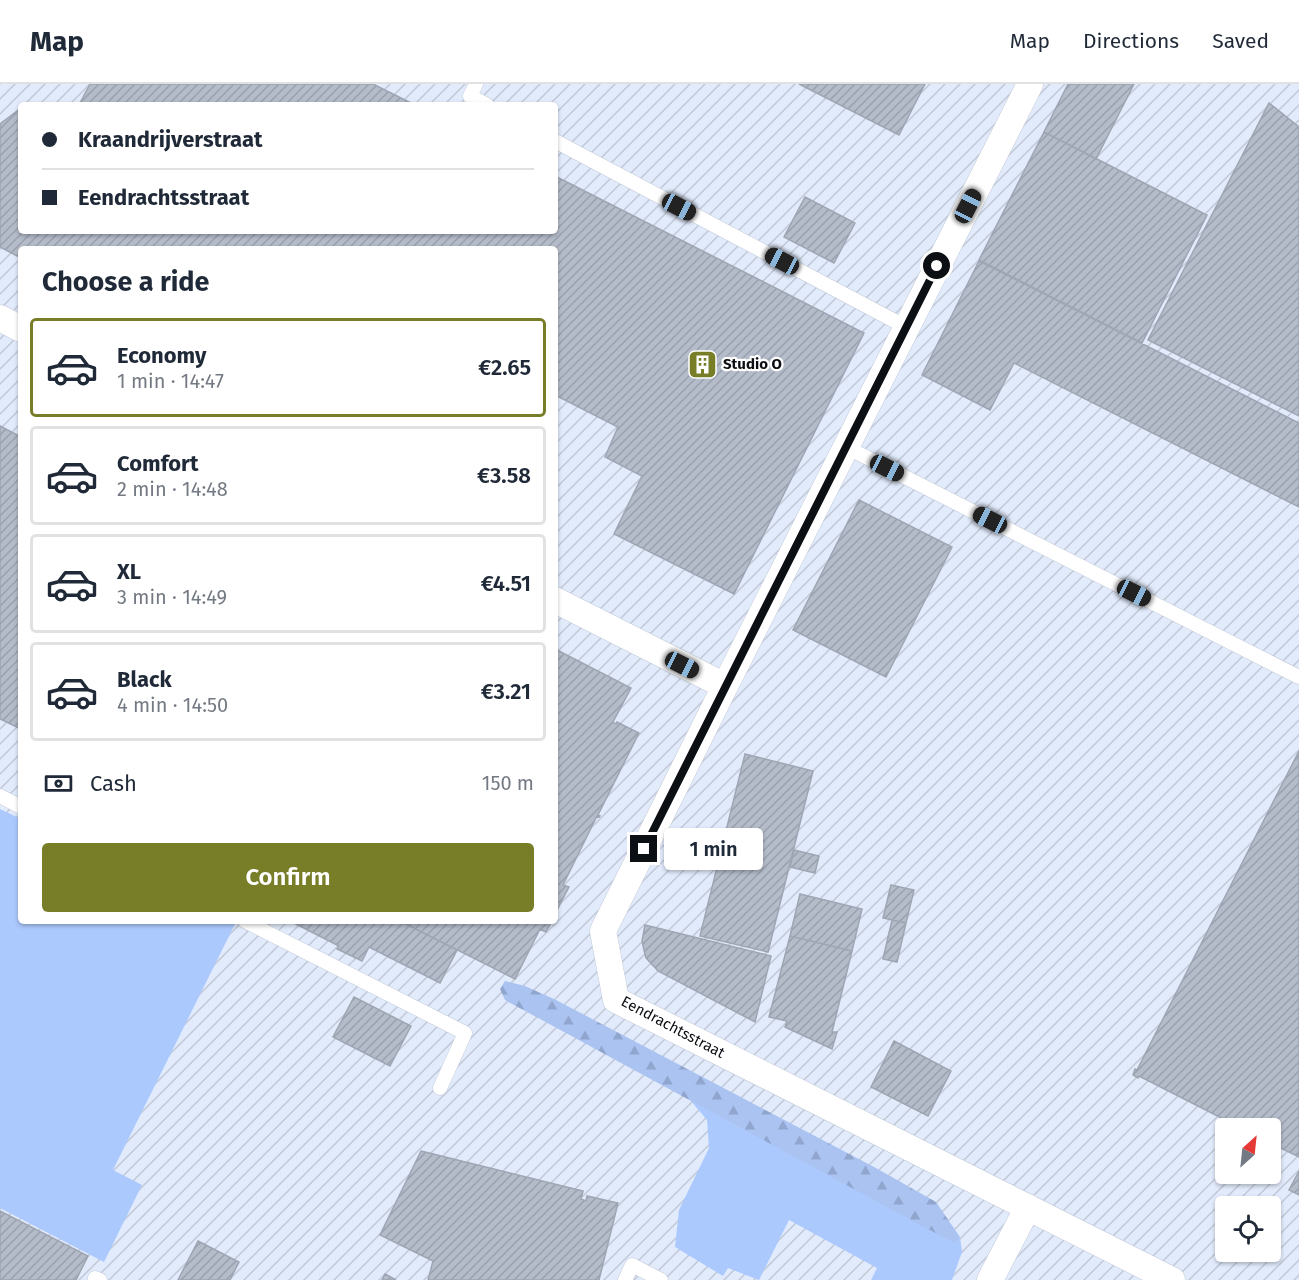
<!DOCTYPE html>
<html lang="en">
<head>
<meta charset="utf-8">
<style>
	body { margin:0; font-family:"Fira Sans",sans-serif; background:#f6f6f7; color:#1f2937; height:100vh; display:flex; flex-direction:column; font-size:22px; white-space:nowrap }
	* { box-sizing:border-box; margin:0 }
	p { font-size:20px; color:#747a83 }
	.icon { flex:none; width:33px; height:33px; fill:none; stroke:currentColor; stroke-width:2; stroke-linecap:round; stroke-linejoin:round }
	.map { position:relative; flex:1; overflow:hidden }
	.side { position:absolute; left:18px; top:162px; width:540px; height:678px; display:flex; flex-direction:column; background:#fff; border-radius:6px; box-shadow:0 2px 4px #0004 }
	.side>* { flex:none }
	.banner { position:absolute; left:18px; top:18px; width:540px; height:132px; border-radius:6px; box-shadow:0 2px 4px #0004; display:grid; align-content:center; height:132px; padding:0 24px; background:#fff }
	.needle { width:39px; rotate:27deg }
	.controls { position:absolute; left:1215px; top:1034px; display:grid; gap:12px }
	.controls a { display:grid; place-items:center; width:66px; height:66px; border-radius:6px; background:#fff; box-shadow:0 2px 4px #0004; font-size:30px }
	.end { position:absolute; width:27px; height:27px; margin:-14px; border:8px solid #0c0f14; background:#fff; box-shadow:0 0 0 3px #fff }
	.from { border-radius:50% }
	.bubble { position:absolute; height:42px; border-radius:6px; background:#fff; box-shadow:0 2px 4px #0004; font-size:20px; font-weight:600; line-height:42px; text-align:center }
	.car { position:absolute; width:18px; height:36px; margin:-18px -9px; border-radius:8px; box-shadow:0 0 4px 2px #0007; background:linear-gradient(#222 24%,#8ab4d8 0 40%,#222 0 76%,#8ab4d8 0 86%,#222 0) }
	.banner b { display:flex; align-items:center; gap:21px; height:57px; font-size:22px }
	.banner b+b { border-top:2px solid #e0e1e3 }
	.banner i { width:15px; height:15px; background:#1f2937 }
	ul { padding:0; list-style:none }
	li { display:flex; align-items:center; gap:18px; height:99px; margin:0 12px 9px; padding:0 12px; border:3px solid #e0e1e3; border-radius:6px }
	li div { flex:1 }
	li b { display:block; font-size:22px }
	li em { font-style:normal; font-weight:600 }
	li.on { border-color:#787d27 }
	li>.icon { width:54px; height:54px; stroke-width:1.5 }
	h2 { padding:0 24px; font-size:27px; line-height:72px }
	.pay { display:flex; align-items:center; gap:15px; height:66px; padding:0 24px; font-size:22px }
	.pay p { margin-inline-start:auto }
	.cta { display:flex; gap:12px; margin-top:auto; padding:12px 24px }
	.cta a { flex:1; height:69px; border-radius:6px; background:#787d27; color:#fff; font-size:24px; font-weight:600; line-height:69px; text-align:center }
	header { display:flex; align-items:center; gap:36px; box-sizing:border-box; height:84px; padding:0 30px; background:#fff; border-bottom:2px solid #e0e1e3 }
	header strong { font-size:28px }
	nav { display:flex; gap:33px; margin-inline-start:auto; font-size:21px }
	.map>svg:first-child { display:block }
	.industrial { fill:url(#industrial-furrows); fill-rule:evenodd }
	.grass { fill:#acc9fe }
	.forest { fill:url(#forest-firs) }
	.building { fill:url(#building-hatch); stroke:#9ea5b3; stroke-width:1.5 }
	.lines { fill:none; stroke-linecap:round; stroke-linejoin:round }
	.service-casing { stroke:#c2cad8; stroke-width:15 }
	.minor-casing { stroke:#c2cad8; stroke-width:27 }
	.service { stroke:#fff; stroke-width:14 }
	.minor { stroke:#fff; stroke-width:26 }
	.route { stroke:#0c0f14; stroke-width:8 }
	.labels { text-anchor:middle; stroke-width:4.5; stroke-linejoin:round; paint-order:stroke }
	.poi-label { font-size:15px; font-weight:bold; fill:#0c0f14; stroke:#fff; text-anchor:start }
	.street-label { font-size:15px; fill:#0c0f14; stroke:#fff }
</style>
</head>
<body>
<header>
<strong>Map</strong>
<nav><a>Map</a><a>Directions</a><a>Saved</a></nav>
</header>
<div class="map">
<svg width="1299" height="1196" viewBox="0 0 1299 1196">
	<defs>
		<pattern id="industrial-furrows" width="10" height="10" patternUnits="userSpaceOnUse" patternTransform="scale(1.5)"><rect width="10" height="10" fill="#e2ebfc"/><path d="M-1 1l2-2M0 10L10 0M9 11l2-2" fill="none" stroke="#c1c8d7"/></pattern>
		<pattern id="forest-firs" width="22" height="20" patternUnits="userSpaceOnUse" patternTransform="scale(1.5)"><rect width="22" height="20" fill="#aac3f1"/><path d="M5 1l3.5 6h-7zM16 11l3.5 6h-7z" fill="#91a6ce"/></pattern>
		<pattern id="building-hatch" width="6" height="6" patternUnits="userSpaceOnUse" patternTransform="scale(1.5)"><rect width="6" height="6" fill="#b4bcca"/><path d="M-1 1l2-2M0 6l6-6M5 7l2-2" fill="none" stroke="#9aa0ad"/></pattern>
	</defs>
	<rect width="100%" height="100%" fill="#f0f5fe"/>
	<!-- industrial -->
	<path class="industrial" d="M 0,0 L 1299,0 L 1299,1196 L 0,1196 ZM 21,21 L 555,21 L 555,147 L 21,147 ZM 21,165 L 555,165 L 555,837 L 21,837 ZM 1226,1044 L 1270,1044 L 1270,1089 L 1226,1089 ZM 1226,1122 L 1270,1122 L 1270,1167 L 1226,1167 Z"/>
	<!-- grass -->
	<path class="grass" d="M 0,725 L 21,735 L 21,837 L 228,837 L 235,840 L 113,1086 L 142,1101 L 104,1178 L 0,1124 Z
		M 690,1016 L 955,1158 L 960,1153 L 962,1168 L 952,1196 L 871,1196 L 877,1184 L 789,1136 L 759,1196 L 728,1184 L 723,1192 L 675,1163 L 679,1126 L 709,1064 L 707,1036 Z"/>
	<!-- forest -->
	<path class="forest" d="M 505,897 L 525,902 L 556,916 L 876,1084 L 936,1118 L 960,1153 L 955,1159 L 920,1141 L 505,916 L 500,905 Z"/>
	<!-- building -->
	<path class="building" d="M 90,0 L 373,0 L 415,21 L 79,21 Z
		M 799,0 L 925,0 L 899,51 Z
		M 1068,0 L 1134,0 L 1096,75 L 1044,48 Z
		M 1269,19 L 1299,43 L 1299,332 L 1148,256 Z
		M 21,24 L 21,147 L 555,147 L 555,92 L 864,249 L 734,510 L 614,450 L 642,392 L 605,373 L 618,343 L 555,311 L 555,165 L 21,165 L 21,174 L 0,163 L 0,40 Z
		M 1044,48 L 1207,131 L 1142,259 L 979,176 Z
		M 805,113 L 855,139 L 834,179 L 784,153 Z
		M 979,177 L 1299,339 L 1299,423 L 1014,279 L 990,326 L 922,291 Z
		M 0,342 L 21,353 L 21,645 L 0,635 Z
		M 859,416 L 952,463 L 886,593 L 793,546 Z
		M 555,565 L 631,604 L 613,638 L 616,640 L 617,638 L 639,649 L 598,731 L 600,732 L 599,733 L 597,732 L 563,801 L 569,803 L 555,830 Z
		M 1299,667 L 1299,1073 L 1270,1059 L 1270,1044 L 1241,1044 L 1139,992 L 1138,994 L 1133,991 L 1135,985 L 1137,986 Z
		M 745,670 L 813,687 L 768,868 L 700,852 Z
		M 794,766 L 819,772 L 815,789 L 790,783 Z
		M 891,801 L 914,806 L 906,839 L 883,834 Z
		M 800,810 L 862,825 L 852,867 L 790,852 Z
		M 892,836 L 906,839 L 897,878 L 883,875 Z
		M 290,837 L 400,837 L 457,866 L 440,899 L 369,863 L 362,877 L 337,865 L 339,862 Z
		M 400,837 L 552,837 L 546,848 L 540,845 L 515,895 Z
		M 645,841 L 771,872 L 755,938 L 658,887 L 646,874 L 644,866 L 642,857 Z
		M 790,852 L 852,867 L 832,948 L 837,948 L 832,965 L 785,943 L 787,937 L 769,933 Z
		M 354,913 L 411,942 L 390,982 L 333,953 Z
		M 894,957 L 951,987 L 928,1032 L 871,1003 Z
		M 421,1067 L 583,1107 L 581,1115 L 586,1117 L 587,1112 L 618,1119 L 599,1196 L 428,1196 L 433,1177 L 380,1151 Z
		M 1299,1087 L 1299,1111 L 1289,1106 Z
		M 0,1127 L 88,1172 L 76,1196 L 0,1196 Z
		M 198,1157 L 239,1178 L 230,1196 L 178,1196 Z
		M 385,1190 L 396,1196 L 382,1196 Z"/>
	<g class="lines">
		<defs>
			<path id="service" d="M 476,0 L 470,12 L 487,21
				M 555,57 L 906,243
				M 846,363 L 1299,593
				M 0,712 L 21,723
				M 245,837 L 465,949 L 440,1004
				M 95,1194 L 100,1196
				M 625,1196 L 632,1181 L 661,1196"/>
			<path id="minor" d="M 0,234 L 21,245
				M 555,516 L 725,602 L 603,847 L 616,916 L 1172,1196
				M 725,602 L 1030,0
				M 990,1196 L 1028,1123"/>
		</defs>
		<!-- service casing -->
		<use href="#service" class="service-casing"/>
		<!-- minor casing -->
		<use href="#minor" class="minor-casing"/>
		<!-- service -->
		<use href="#service" class="service"/>
		<!-- minor -->
		<use href="#minor" class="minor"/>
	</g>
	<g class="lines">
		<!-- route -->
		<path class="route" d="M 644,765 L 937,182"/>
	</g>
	<!-- icons -->
	<defs>
		<symbol id="building-square" viewBox="-11 -11 22 22"><rect x="-9" y="-9" width="18" height="18" rx="4" fill="#787d27" stroke="#fff"/><path d="M-4-6H4V6H1V3H-1V6H-4ZM-2.5-4.3h1.7v1.8h-1.7ZM.8-4.3h1.7v1.8H.8ZM-2.5-1h1.7V.8h-1.7ZM.8-1h1.7V.8H.8Z" fill="#fff"/></symbol>
	</defs>
	<g fill-rule="evenodd">
		<use href="#building-square" x="686" y="264" width="33" height="33"/>
	</g>
	<g class="labels">
		<!-- poi labels -->
		<g class="poi-label">
			<text x="723" y="285">Studio O</text>
		</g>
		<!-- street labels -->
		<g class="street-label">
			<text transform="translate(673 943) rotate(28)" y="5">Eendrachtsstraat</text>
		</g>
	</g>
</svg>
<div class="controls">
<a><svg class="needle" viewBox="-14 -14 28 28"><path d="M0-13l5 13h-10z" fill="#e53935"/><path d="M0 13l5-13h-10z" fill="#747a83"/></svg></a>
<a><svg class="icon" aria-label="locate" viewBox="0 0 24 24"><circle cx="12" cy="12" r="6"/><path d="M12 2v4M12 18v4M2 12h4M18 12h4"/></svg></a>
</div>
<i class="end from" style="left:937px;top:182px"></i>
<i class="end" style="left:644px;top:765px"></i>
<div class="bubble" style="left:664px;top:744px;width:99px">1 min</div>
<i class="car" style="left:968px;top:122px;rotate:27deg"></i>
<i class="car" style="left:679px;top:123px;rotate:118deg"></i>
<i class="car" style="left:782px;top:177px;rotate:298deg"></i>
<i class="car" style="left:887px;top:384px;rotate:117deg"></i>
<i class="car" style="left:990px;top:436px;rotate:297deg"></i>
<i class="car" style="left:1134px;top:509px;rotate:117deg"></i>
<i class="car" style="left:682px;top:581px;rotate:117deg"></i>
<div class="banner">
<b><i class="from"></i>Kraandrijverstraat</b>
<b><i></i>Eendrachtsstraat</b>
</div>
<section class="side">
<h2>Choose a ride</h2>
<ul>
<li class="on"><svg class="icon" aria-label="car" viewBox="0 0 24 24"><path d="M5 17H2v-5l4-1 3-4h7l3 4 3 1v5h-3M9 17h6M6 11h13"/><circle cx="7" cy="17" r="2"/><circle cx="17" cy="17" r="2"/></svg><div><b>Economy</b><p>1 min · 14:47</p></div><em>€2.65</em></li>
<li><svg class="icon" aria-label="car" viewBox="0 0 24 24"><path d="M5 17H2v-5l4-1 3-4h7l3 4 3 1v5h-3M9 17h6M6 11h13"/><circle cx="7" cy="17" r="2"/><circle cx="17" cy="17" r="2"/></svg><div><b>Comfort</b><p>2 min · 14:48</p></div><em>€3.58</em></li>
<li><svg class="icon" aria-label="car" viewBox="0 0 24 24"><path d="M5 17H2v-5l4-1 3-4h7l3 4 3 1v5h-3M9 17h6M6 11h13"/><circle cx="7" cy="17" r="2"/><circle cx="17" cy="17" r="2"/></svg><div><b>XL</b><p>3 min · 14:49</p></div><em>€4.51</em></li>
<li><svg class="icon" aria-label="car" viewBox="0 0 24 24"><path d="M5 17H2v-5l4-1 3-4h7l3 4 3 1v5h-3M9 17h6M6 11h13"/><circle cx="7" cy="17" r="2"/><circle cx="17" cy="17" r="2"/></svg><div><b>Black</b><p>4 min · 14:50</p></div><em>€3.21</em></li>
</ul>
<div class="pay"><svg class="icon" aria-label="cash" viewBox="0 0 24 24"><path d="M3 7h18v10H3z"/><circle cx="12" cy="12" r="2"/></svg>Cash<p>150 m</p></div>
<div class="cta"><a>Confirm</a></div>
</section>
</div>
</body>
</html>
